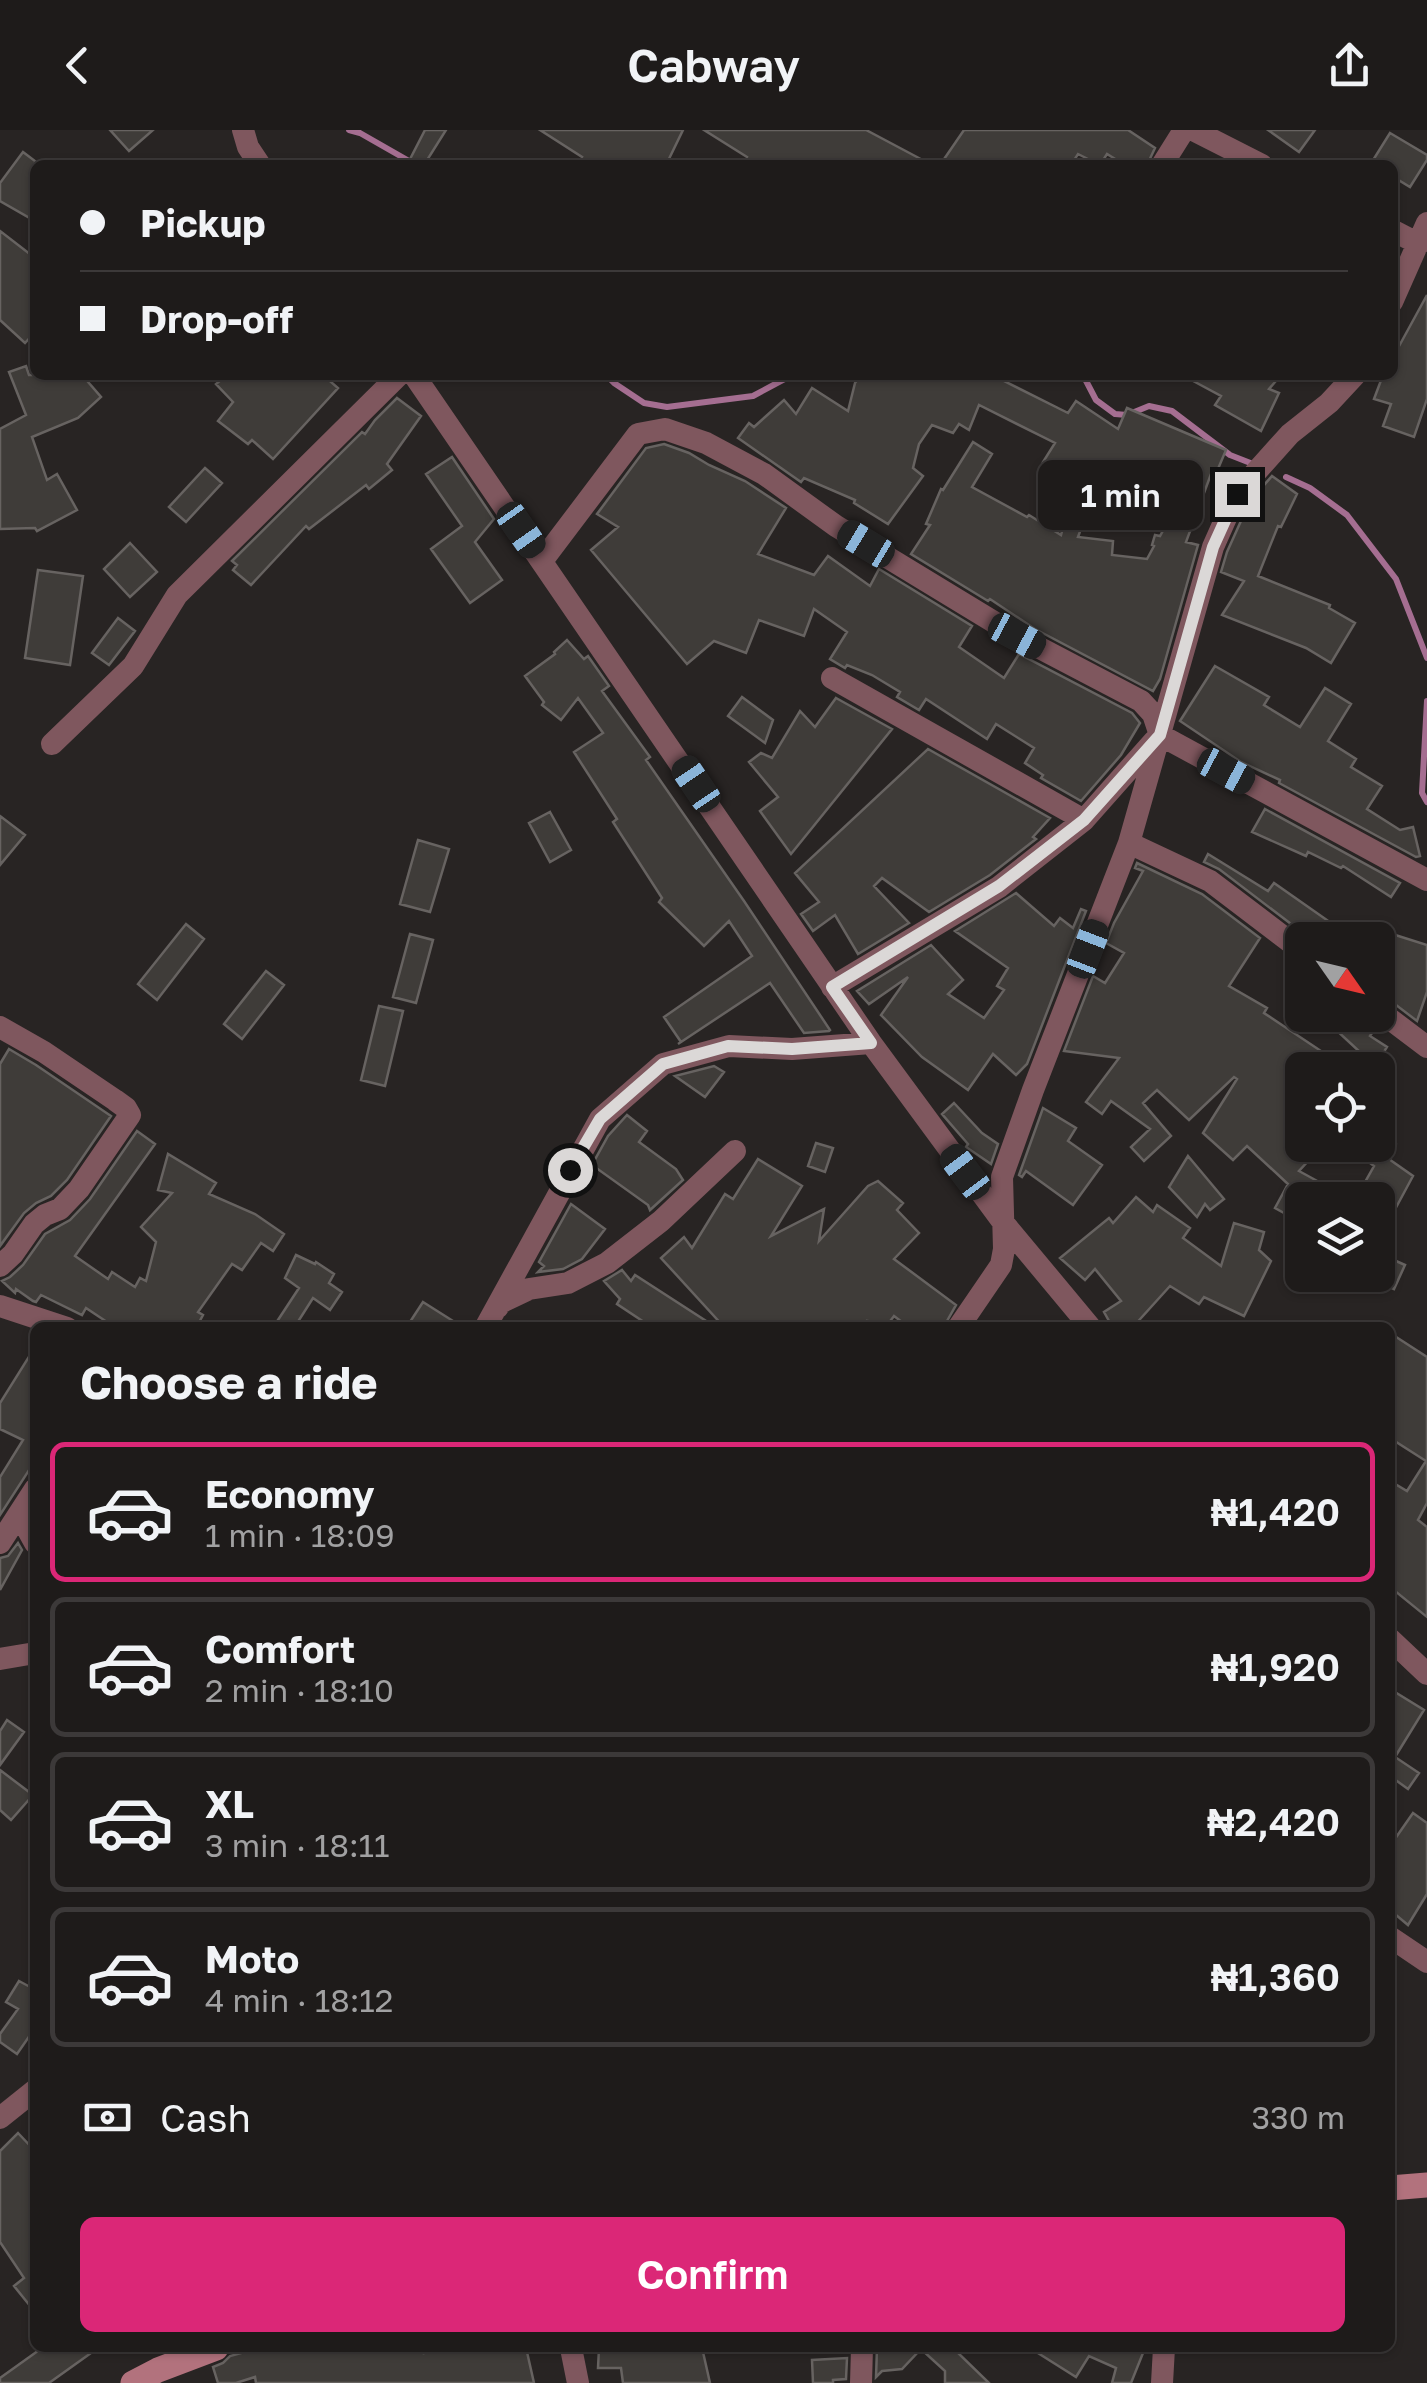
<!DOCTYPE html>
<html lang="en">
<head>
<meta charset="utf-8">
<style>
	body { margin:0; font-family:"Golos Text",sans-serif; background:#2b2827; color:#f1f3f6; height:100vh; display:flex; flex-direction:column; font-size:38px; white-space:nowrap }
	* { box-sizing:border-box; margin:0 }
	p { font-size:32px; color:#a1a1a2 }
	.icon { flex:none; width:55px; height:55px; fill:none; stroke:currentColor; stroke-width:2; stroke-linecap:round; stroke-linejoin:round }
	.map { position:relative; flex:1; overflow:hidden }
	.drawer { position:absolute; left:30px; top:1192px; width:1365px; height:1030px; display:flex; flex-direction:column; background:#1e1b1a; border-radius:15px; box-shadow:0 2px 8px #0004,0 0 0 2px #3c3939 }
	.drawer>* { flex:none }
	.hud { position:absolute; left:30px; top:30px; width:1368px; height:220px; border-radius:15px; box-shadow:0 2px 8px #0004,0 0 0 2px #3c3939; display:grid; align-content:center; height:220px; padding:0 50px; background:#1e1b1a }
	.needle { width:65px; rotate:124deg }
	.tools { position:absolute; left:1285px; top:792px; display:grid; gap:20px }
	.tools a { display:grid; place-items:center; width:110px; height:110px; border-radius:15px; background:#1e1b1a; box-shadow:0 2px 8px #0004,0 0 0 2px #3c3939; font-size:50px }
	.end { position:absolute; width:45px; height:45px; margin:-22px; border:12px solid #dbd8d7; background:#111; box-shadow:0 0 0 5px #111 }
	.from { border-radius:50% }
	.bubble { position:absolute; height:70px; border-radius:15px; background:#1e1b1a; box-shadow:0 2px 8px #0004,0 0 0 2px #3c3939; font-size:32px; font-weight:600; line-height:70px; text-align:center }
	.car { position:absolute; width:30px; height:60px; margin:-30px -15px; border-radius:12px; box-shadow:0 0 8px 2px #0007; background:linear-gradient(#222 24%,#8ab4d8 0 40%,#222 0 76%,#8ab4d8 0 86%,#222 0) }
	.hud b { display:flex; align-items:center; gap:35px; height:95px; font-size:38px }
	.hud b+b { border-top:2px solid #3c3939 }
	.hud i { width:25px; height:25px; background:#f1f3f6 }
	ul { padding:0; list-style:none }
	li { display:flex; align-items:center; gap:30px; height:140px; margin:0 20px 15px; padding:0 30px; border:5px solid #3c3939; border-radius:15px }
	li div { flex:1 }
	li b { display:block; font-size:38px }
	li em { font-style:normal; font-weight:600 }
	li.active { border-color:#db2777 }
	li>.icon { width:90px; height:90px; stroke-width:1.5 }
	h2 { padding:0 50px; font-size:45px; line-height:120px }
	.pay { display:flex; align-items:center; gap:25px; height:110px; padding:0 50px; font-size:38px }
	.pay p { margin-inline-start:auto }
	.button { display:flex; gap:20px; margin-top:auto; padding:20px 50px }
	.button a { flex:1; height:115px; border-radius:15px; background:#db2777; color:#fff; font-size:40px; font-weight:600; line-height:115px; text-align:center }
	header { display:flex; justify-content:space-between; align-items:center; height:130px; padding:0 50px; background:#1e1b1a; font-size:45px; font-weight:600 }
	.map>svg:first-child { display:block }
	.lines { fill:none; stroke-linecap:round; stroke-linejoin:round }
	.stream { stroke:#a56e91; stroke-width:6 }
	.building { fill:#3f3c39; stroke:#676361; stroke-width:2.5 }
	.minor { stroke:#7f575e; stroke-width:22 }
	.secondary { stroke:#b2727d; stroke-width:25 }
	.route { stroke:#dbd8d7; stroke-width:12 }
</style>
</head>
<body>
<header><svg class="icon" aria-label="back" viewBox="0 0 24 24"><path d="M15 5l-7 7 7 7"/></svg>Cabway<svg class="icon" aria-label="share" viewBox="0 0 24 24"><path d="M12 15V3M7 8l5-5 5 5M5 13v7h14v-7"/></svg></header>
<div class="map">
<svg width="1427" height="2253" viewBox="0 0 1427 2253">
	<rect width="100%" height="100%" fill="#282423"/>
	<g class="lines">
		<!-- stream -->
		<path class="stream" d="M 349,0 L 360,3 L 416,35
			M 606,245 L 614,253 L 644,273 L 667,277 L 753,266 L 792,245
			M 1040,245 L 1046,245
			M 1083,245 L 1096,270 L 1115,284 L 1127,285 L 1149,276 L 1172,281 L 1230,325 L 1253,334
			M 1286,347 L 1310,358 L 1347,385 L 1396,449 L 1427,528
			M 1427,571 L 1422,663 L 1427,672"/>
	</g>
	<!-- building -->
	<path class="building" d="M 110,0 L 153,0 L 129,21 Z
		M 425,0 L 446,0 L 424,35 L 407,35 Z
		M 540,0 L 683,0 L 666,35 L 577,35 L 582,27 Z
		M 704,0 L 866,0 L 932,35 L 744,35 L 747,27 Z
		M 964,0 L 1128,0 L 1155,18 L 1147,35 L 1125,35 L 1107,24 L 1100,35 L 1078,24 L 1071,35 L 940,35 Z
		M 1268,0 L 1315,0 L 1299,22 Z
		M 1390,3 L 1427,25 L 1427,30 L 1410,57 L 1392,46 L 1392,35 L 1370,35 Z
		M 23,22 L 35,31 L 35,91 L 0,71 L 0,53 Z
		M 0,101 L 35,128 L 35,202 L 25,213 L 0,190 Z
		M 1427,165 L 1427,269 L 1414,307 L 1383,296 L 1391,274 L 1374,269 L 1383,245 L 1392,245 L 1392,229 Z
		M 26,236 L 29,245 L 82,245 L 101,267 L 78,288 L 32,307 L 47,350 L 57,344 L 77,380 L 37,401 L 35,398 L 0,399 L 0,299 L 26,285 L 9,242 Z
		M 227,245 L 323,245 L 338,258 L 273,329 L 252,310 L 248,314 L 218,291 L 233,272 L 216,254 Z
		M 861,245 L 992,245 L 1068,283 L 1076,271 L 1118,299 L 1127,278 L 1226,320 L 1215,346 L 1211,344 L 1186,412 L 1198,415 L 1160,549 L 1153,561 L 1035,499 L 990,469 L 988,471 L 911,424 L 930,395 L 926,394 L 941,359 L 943,360 L 973,312 L 992,324 L 972,357 L 1027,387 L 1029,385 L 1061,405 L 1065,391 L 1082,396 L 1078,407 L 1113,411 L 1112,425 L 1147,429 L 1154,416 L 1152,415 L 1155,405 L 1160,406 L 1171,386 L 1154,380 L 1163,355 L 1127,341 L 1114,365 L 1072,343 L 1068,348 L 1043,332 L 1055,313 L 979,275 L 969,300 L 959,294 L 953,303 L 932,295 L 919,314 L 913,338 L 923,346 L 888,394 L 854,373 L 855,370 L 804,348 L 801,352 L 738,308 L 749,293 L 754,297 L 784,270 L 796,284 L 812,258 L 848,281 L 855,253 Z
		M 1182,245 L 1281,245 L 1269,259 L 1279,263 L 1261,301 L 1215,275 L 1221,266 Z
		M 397,268 L 421,286 L 387,334 L 392,340 L 369,359 L 366,355 L 309,399 L 306,396 L 251,455 L 233,440 L 237,435 L 232,431 L 362,302 L 365,304 L 375,290 Z
		M 664,314 L 689,323 L 709,335 L 745,351 L 786,378 L 758,424 L 814,445 L 828,426 L 870,456 L 879,439 L 972,496 L 959,517 L 1004,548 L 1019,524 L 1132,583 L 1140,593 L 1121,625 L 1081,671 L 1041,648 L 1043,645 L 1025,633 L 1034,618 L 996,594 L 987,609 L 926,569 L 919,580 L 897,567 L 900,562 L 872,545 L 847,535 L 845,538 L 830,529 L 847,502 L 814,479 L 804,506 L 759,490 L 746,523 L 714,511 L 687,534 L 591,420 L 618,397 L 597,384 L 646,318 Z
		M 452,327 L 494,389 L 475,412 L 502,450 L 470,473 L 431,419 L 462,396 L 426,344 Z
		M 205,338 L 222,353 L 186,392 L 169,377 Z
		M 1272,346 L 1297,364 L 1281,397 L 1278,396 L 1258,446 L 1330,475 L 1329,478 L 1355,493 L 1331,533 L 1306,518 L 1222,485 L 1244,451 L 1221,442 L 1227,422 L 1250,371 Z
		M 130,413 L 157,442 L 130,467 L 104,439 Z
		M 38,440 L 83,446 L 70,535 L 25,528 Z
		M 118,488 L 135,501 L 109,535 L 92,523 Z
		M 567,510 L 584,529 L 588,526 L 609,556 L 602,561 L 650,627 L 646,630 L 744,771 L 830,900 L 829,901 L 804,903 L 770,853 L 678,914 L 681,912 L 664,887 L 752,826 L 729,791 L 704,816 L 659,772 L 662,768 L 613,692 L 617,689 L 574,622 L 603,603 L 578,568 L 561,590 L 542,575 L 544,572 L 525,546 L 555,524 L 554,522 Z
		M 1215,536 L 1269,567 L 1264,575 L 1300,597 L 1325,558 L 1351,574 L 1328,611 L 1356,629 L 1351,637 L 1382,656 L 1367,679 L 1400,700 L 1413,697 L 1420,726 L 1416,727 L 1279,653 L 1280,650 L 1241,632 L 1180,591 Z
		M 742,567 L 773,590 L 765,613 L 728,586 Z
		M 836,568 L 892,599 L 791,724 L 760,681 L 778,667 L 749,632 L 761,623 L 772,628 L 800,581 L 815,597 Z
		M 928,619 L 1050,688 L 1033,707 L 1036,709 L 990,745 L 929,782 L 882,748 L 874,756 L 909,793 L 858,824 L 835,785 L 813,801 L 801,784 L 819,772 L 795,743 Z
		M 1265,679 L 1400,753 L 1391,767 L 1343,736 L 1341,738 L 1308,722 L 1306,726 L 1252,702 Z
		M 550,682 L 571,720 L 550,732 L 529,693 Z
		M 0,686 L 25,705 L 0,735 Z
		M 418,710 L 449,719 L 430,782 L 400,774 Z
		M 1208,724 L 1268,761 L 1274,753 L 1334,795 L 1324,810 L 1312,810 L 1219,739 L 1204,732 Z
		M 1137,733 L 1202,764 L 1260,808 L 1229,856 L 1267,878 L 1264,883 L 1321,921 L 1309,940 L 1302,940 L 1302,950 L 1287,972 L 1302,986 L 1302,1015 L 1323,1015 L 1299,1041 L 1352,1070 L 1302,1070 L 1302,1093 L 1275,1078 L 1288,1054 L 1247,1016 L 1233,1030 L 1203,1003 L 1237,949 L 1234,947 L 1189,990 L 1157,960 L 1143,973 L 1171,1006 L 1144,1031 L 1131,1017 L 1150,999 L 1111,971 L 1102,984 L 1086,972 L 1119,928 L 1064,921 L 1093,846 L 1105,853 L 1124,823 L 1106,813 L 1114,793 L 1143,741 L 1135,738 Z
		M 1016,763 L 1054,796 L 1060,788 L 1073,798 L 1081,779 L 1086,781 L 1027,934 L 1016,945 L 993,924 L 968,960 L 922,927 L 881,885 L 908,847 L 869,874 L 857,861 L 931,815 L 963,850 L 948,864 L 984,888 L 1004,860 L 997,856 L 1008,838 L 955,801 Z
		M 186,794 L 204,809 L 157,870 L 138,854 Z
		M 1389,803 L 1427,815 L 1427,862 L 1417,891 L 1387,868 L 1378,865 L 1378,839 Z
		M 410,804 L 433,810 L 416,873 L 393,867 Z
		M 266,841 L 284,855 L 242,909 L 224,894 Z
		M 379,876 L 403,881 L 385,956 L 361,950 Z
		M 1320,885 L 1364,885 L 1376,897 L 1370,906 L 1387,917 L 1375,936 Z
		M 9,919 L 36,935 L 111,986 L 67,1050 L 51,1066 L 36,1073 L 24,1083 L 0,1116 L 0,934 Z
		M 714,936 L 724,942 L 705,967 L 675,946 Z
		M 954,973 L 982,1003 L 998,1014 L 991,1034 L 966,1017 L 968,1014 L 942,984 Z
		M 1043,978 L 1076,998 L 1068,1011 L 1102,1035 L 1073,1075 L 1026,1041 L 1022,1047 L 1019,1045 Z
		M 627,985 L 647,1001 L 639,1012 L 676,1039 L 683,1050 L 650,1080 L 648,1075 L 592,1035 L 608,1006 Z
		M 137,1001 L 155,1014 L 75,1126 L 108,1149 L 112,1142 L 135,1157 L 140,1148 L 146,1151 L 156,1112 L 141,1097 L 172,1063 L 158,1060 L 168,1024 L 216,1053 L 209,1064 L 255,1084 L 284,1104 L 273,1121 L 261,1113 L 242,1140 L 232,1134 L 198,1182 L 203,1185 L 196,1198 L 116,1198 L 86,1178 L 82,1185 L 41,1165 L 36,1172 L 33,1171 L 16,1159 L 15,1163 L 2,1151 L 10,1147 L 23,1135 L 45,1104 L 70,1090 L 90,1069 Z
		M 816,1013 L 833,1018 L 825,1042 L 808,1036 Z
		M 1346,1015 L 1395,1015 L 1386,1027 L 1413,1046 L 1378,1111 L 1378,1070 L 1355,1070 L 1374,1036 Z
		M 1188,1026 L 1224,1069 L 1210,1080 L 1205,1074 L 1197,1087 L 1169,1057 Z
		M 758,1029 L 802,1056 L 771,1106 L 824,1079 L 819,1111 L 868,1056 L 878,1051 L 903,1073 L 897,1080 L 919,1103 L 894,1129 L 956,1175 L 943,1198 L 910,1198 L 894,1186 L 888,1194 L 867,1191 L 866,1198 L 725,1198 L 661,1128 L 684,1107 L 692,1118 L 725,1064 L 733,1069 Z
		M 1136,1067 L 1153,1082 L 1157,1075 L 1190,1098 L 1183,1108 L 1221,1136 L 1234,1093 L 1264,1102 L 1259,1120 L 1271,1131 L 1244,1186 L 1204,1167 L 1199,1174 L 1170,1156 L 1132,1198 L 1113,1198 L 1104,1182 L 1121,1171 L 1095,1139 L 1085,1150 L 1060,1128 L 1109,1088 L 1113,1093 Z
		M 571,1074 L 605,1099 L 582,1129 L 563,1139 L 538,1142 L 544,1136 L 539,1132 Z
		M 1378,1123 L 1405,1135 L 1394,1159 L 1378,1152 Z
		M 296,1125 L 315,1134 L 316,1132 L 334,1144 L 329,1153 L 342,1162 L 330,1180 L 313,1168 L 294,1198 L 290,1198 L 278,1190 L 299,1158 L 285,1148 Z
		M 622,1140 L 631,1151 L 635,1145 L 717,1198 L 653,1198 L 617,1174 L 620,1169 L 604,1151 Z
		M 423,1172 L 464,1198 L 406,1198 Z
		M 1390,1203 L 1427,1227 L 1427,1373 L 1418,1390 L 1427,1397 L 1427,1487 L 1390,1457 L 1390,1351 L 1407,1361 L 1426,1331 L 1390,1308 Z
		M 35,1217 L 35,1331 L 0,1385 L 0,1347 L 23,1310 L 0,1299 L 0,1273 Z
		M 18,1413 L 22,1420 L 0,1460 L 0,1428 L 8,1426 Z
		M 1390,1559 L 1424,1580 L 1395,1627 L 1419,1643 L 1408,1659 L 1390,1646 Z
		M 7,1590 L 24,1602 L 0,1635 L 0,1601 Z
		M 0,1640 L 33,1665 L 11,1690 L 0,1680 Z
		M 1413,1683 L 1427,1693 L 1427,1764 L 1408,1795 L 1390,1780 L 1390,1716 Z
		M 19,1851 L 32,1858 L 35,1854 L 35,1898 L 17,1924 L 0,1912 L 0,1904 L 18,1879 L 6,1872 Z
		M 18,2003 L 35,2021 L 35,2182 L 14,2156 L 24,2148 L 0,2112 L 0,2021 Z
		M 42,2218 L 98,2218 L 49,2253 L 0,2253 L 0,2248 Z
		M 260,2218 L 424,2218 L 424,2223 L 451,2218 L 499,2218 L 527,2222 L 534,2253 L 256,2253 L 255,2247 L 236,2253 L 218,2253 L 213,2237 L 223,2233 L 230,2226 Z
		M 599,2218 L 675,2218 L 703,2222 L 710,2253 L 623,2253 L 621,2238 L 598,2238 Z
		M 877,2218 L 953,2218 L 989,2253 L 945,2253 L 945,2241 L 921,2219 L 902,2239 L 882,2241 L 876,2247 Z
		M 1030,2218 L 1145,2218 L 1131,2253 L 1112,2253 L 1116,2238 L 1089,2226 L 1076,2247 Z
		M 847,2228 L 846,2249 L 833,2250 L 833,2253 L 813,2253 L 812,2230 Z"/>
	<g class="lines">
		<!-- minor -->
		<path class="minor" d="M 243,0 L 248,17 L 260,35
			M 1193,0 L 1262,35
			M 1162,35 L 1184,0
			M 1392,100 L 1419,114
			M 1392,172 L 1427,93
			M 414,245 L 871,913 L 1002,1091 L 1091,1198
			M 542,431 L 638,304 L 665,299 L 706,313 L 764,344 L 836,396 L 1017,506 L 1141,571 L 1153,584 L 1160,605 L 1427,750
			M 832,548 L 1084,690
			M 52,614 L 133,536 L 177,465 L 399,245
			M 1129,713 L 1210,751 L 1302,821
			M 832,857 L 999,757 L 1084,690 L 1154,611
			M 1378,880 L 1427,917
			M 0,897 L 44,922 L 115,970 L 126,978 L 130,985 L 79,1059 L 60,1079 L 45,1085 L 34,1094 L 13,1124 L 0,1136
			M 0,1176 L 67,1198
			M 498,1177 L 500,1173 L 529,1159 L 568,1153 L 607,1133 L 661,1091 L 735,1021
			M 485,1198 L 600,989 L 663,934 L 729,916 L 792,919 L 871,913
			M 958,1198 L 1001,1135 L 1004,1119 L 1002,1047 L 1033,960 L 1129,713 L 1213,417 L 1237,363 L 1290,304 L 1329,273 L 1355,245
			M 19,1384 L 35,1413
			M 0,1413 L 35,1359
			M 1390,1509 L 1427,1544
			M 0,1529 L 35,1523
			M 1390,1807 L 1427,1832
			M 0,1988 L 35,1960
			M 571,2218 L 578,2253
			M 861,2253 L 862,2218
			M 1162,2253 L 1164,2218"/>
		<!-- secondary -->
		<path class="secondary" d="M 1390,2058 L 1427,2055
			M 133,2253 L 158,2240 L 216,2218"/>
	</g>
	<g class="lines">
		<!-- route -->
		<path class="route" d="M 570,1040 L 600,989 L 663,934 L 728,916 L 792,919 L 871,913 L 832,857 L 999,756 L 1084,690 L 1160,605 L 1213,417 L 1237,364"/>
	</g>
</svg>
<div class="tools">
<a><svg class="needle" viewBox="-14 -14 28 28"><path d="M0-13l5 13h-10z" fill="#e53935"/><path d="M0 13l5-13h-10z" fill="#a1a1a2"/></svg></a>
<a><svg class="icon" aria-label="locate" viewBox="0 0 24 24"><circle cx="12" cy="12" r="6"/><path d="M12 2v4M12 18v4M2 12h4M18 12h4"/></svg></a>
<a><svg class="icon" aria-label="layers" viewBox="0 0 24 24"><path d="M12 4l9 5-9 5-9-5zM3 14l9 5 9-5"/></svg></a>
</div>
<i class="end from" style="left:570px;top:1040px"></i>
<i class="end" style="left:1237px;top:364px"></i>
<div class="bubble" style="left:1038px;top:330px;width:165px">1 min</div>
<i class="car" style="left:521px;top:400px;rotate:145deg"></i>
<i class="car" style="left:866px;top:414px;rotate:301deg"></i>
<i class="car" style="left:1017px;top:506px;rotate:118deg"></i>
<i class="car" style="left:1226px;top:641px;rotate:118deg"></i>
<i class="car" style="left:696px;top:654px;rotate:326deg"></i>
<i class="car" style="left:1088px;top:819px;rotate:21deg"></i>
<i class="car" style="left:965px;top:1042px;rotate:323deg"></i>
<div class="hud">
<b><i class="from"></i>Pickup</b>
<b><i></i>Drop-off</b>
</div>
<section class="drawer">
<h2>Choose a ride</h2>
<ul>
<li class="active"><svg class="icon" aria-label="car" viewBox="0 0 24 24"><path d="M5 17H2v-5l4-1 3-4h7l3 4 3 1v5h-3M9 17h6M6 11h13"/><circle cx="7" cy="17" r="2"/><circle cx="17" cy="17" r="2"/></svg><div><b>Economy</b><p>1 min · 18:09</p></div><em>₦1,420</em></li>
<li><svg class="icon" aria-label="car" viewBox="0 0 24 24"><path d="M5 17H2v-5l4-1 3-4h7l3 4 3 1v5h-3M9 17h6M6 11h13"/><circle cx="7" cy="17" r="2"/><circle cx="17" cy="17" r="2"/></svg><div><b>Comfort</b><p>2 min · 18:10</p></div><em>₦1,920</em></li>
<li><svg class="icon" aria-label="car" viewBox="0 0 24 24"><path d="M5 17H2v-5l4-1 3-4h7l3 4 3 1v5h-3M9 17h6M6 11h13"/><circle cx="7" cy="17" r="2"/><circle cx="17" cy="17" r="2"/></svg><div><b>XL</b><p>3 min · 18:11</p></div><em>₦2,420</em></li>
<li><svg class="icon" aria-label="car" viewBox="0 0 24 24"><path d="M5 17H2v-5l4-1 3-4h7l3 4 3 1v5h-3M9 17h6M6 11h13"/><circle cx="7" cy="17" r="2"/><circle cx="17" cy="17" r="2"/></svg><div><b>Moto</b><p>4 min · 18:12</p></div><em>₦1,360</em></li>
</ul>
<div class="pay"><svg class="icon" aria-label="cash" viewBox="0 0 24 24"><path d="M3 7h18v10H3z"/><circle cx="12" cy="12" r="2"/></svg>Cash<p>330 m</p></div>
<div class="button"><a>Confirm</a></div>
</section>
</div>
</body>
</html>
